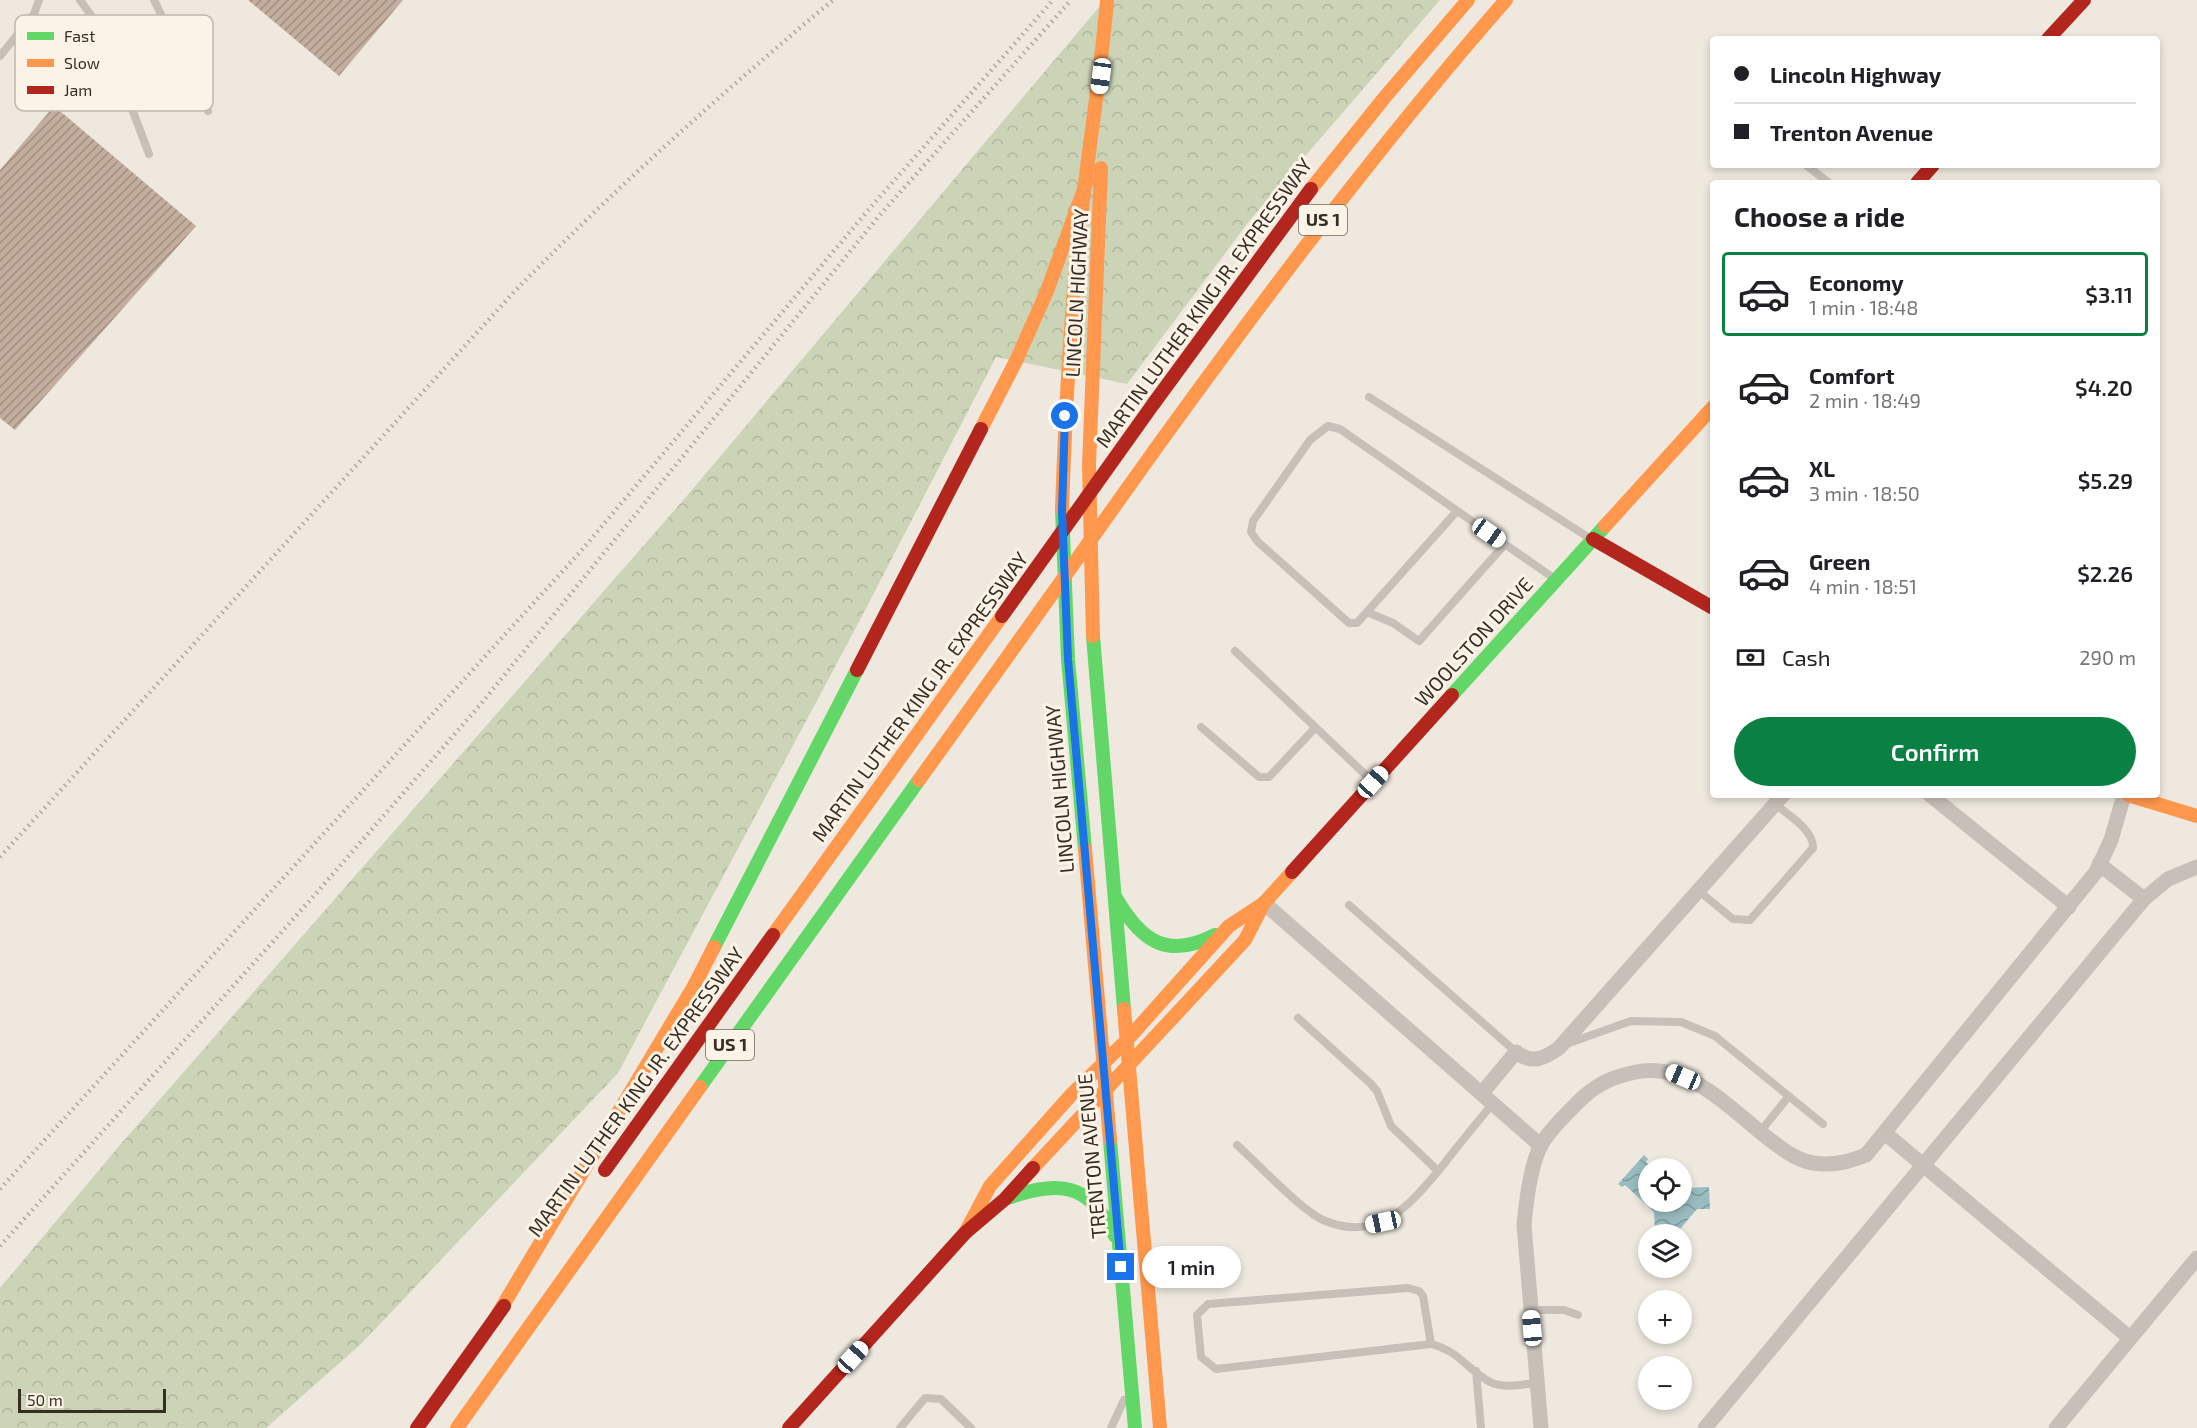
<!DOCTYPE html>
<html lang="en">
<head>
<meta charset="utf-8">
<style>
	body { margin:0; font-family:"Exo 2",sans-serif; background:#f6f6f6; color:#202124; height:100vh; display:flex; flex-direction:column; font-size:22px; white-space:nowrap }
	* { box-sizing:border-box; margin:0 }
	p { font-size:20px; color:#757577 }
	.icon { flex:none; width:33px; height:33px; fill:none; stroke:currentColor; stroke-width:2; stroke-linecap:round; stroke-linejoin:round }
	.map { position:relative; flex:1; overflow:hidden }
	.panel { position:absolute; left:1710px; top:180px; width:450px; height:618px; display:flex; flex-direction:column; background:#fff; border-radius:6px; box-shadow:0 3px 9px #0003 }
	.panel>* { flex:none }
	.guide { position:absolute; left:1710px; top:36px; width:450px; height:132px; border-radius:6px; box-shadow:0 3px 9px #0003; display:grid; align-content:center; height:132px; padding:0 24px; background:#fff }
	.buttons { position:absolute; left:1638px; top:1158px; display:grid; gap:12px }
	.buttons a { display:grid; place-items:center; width:54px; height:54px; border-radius:50%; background:#fff; box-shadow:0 3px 9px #0003; font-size:30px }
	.scale { position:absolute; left:18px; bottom:15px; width:148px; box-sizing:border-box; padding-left:6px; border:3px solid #372d26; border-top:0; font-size:16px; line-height:21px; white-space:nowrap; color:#372d26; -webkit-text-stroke:4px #fbf3e5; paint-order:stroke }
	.end { position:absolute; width:27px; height:27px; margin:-14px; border:8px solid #1a73e8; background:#fff; box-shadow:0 0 0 3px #fff }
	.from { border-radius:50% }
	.bubble { position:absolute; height:42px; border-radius:21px; background:#fff; box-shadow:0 3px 9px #0003; font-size:20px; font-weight:600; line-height:42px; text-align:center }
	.car { position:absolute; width:18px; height:36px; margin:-18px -9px; border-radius:8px; box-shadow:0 0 4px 2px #0007; background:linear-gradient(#fff 24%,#345 0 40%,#fff 0 76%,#345 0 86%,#fff 0) }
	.guide b { display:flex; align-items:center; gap:21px; height:57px; font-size:22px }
	.guide b+b { border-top:2px solid #e0e0e0 }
	.guide i { width:15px; height:15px; background:#202124 }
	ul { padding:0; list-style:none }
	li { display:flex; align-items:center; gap:18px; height:84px; margin:0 12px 9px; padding:0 12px; border:3px solid transparent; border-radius:6px }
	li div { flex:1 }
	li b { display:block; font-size:22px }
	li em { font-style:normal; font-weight:600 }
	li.on { border-color:#0b8043 }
	li>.icon { width:54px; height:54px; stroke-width:1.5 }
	h2 { padding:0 24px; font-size:27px; line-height:72px }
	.pay { display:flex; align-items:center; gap:15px; height:66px; padding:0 24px; font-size:22px }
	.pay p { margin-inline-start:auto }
	.primary-button { display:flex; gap:12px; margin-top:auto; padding:12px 24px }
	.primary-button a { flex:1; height:69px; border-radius:36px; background:#0b8043; color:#fff; font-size:24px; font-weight:600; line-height:69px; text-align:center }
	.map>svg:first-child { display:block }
	.forest { fill:url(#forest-crowns) }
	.water { fill:url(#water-waves) }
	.building { fill:url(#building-hatch) }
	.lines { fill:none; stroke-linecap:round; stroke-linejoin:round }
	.lane { stroke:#c6c0b8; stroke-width:8 }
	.street { stroke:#c6c0b8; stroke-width:15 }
	.fast { stroke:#63d668; stroke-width:14 }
	.slow { stroke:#ff974d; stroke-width:14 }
	.jam { stroke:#b3261e; stroke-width:14 }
	.rail { stroke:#aea8a2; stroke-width:4.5; stroke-dasharray:1.5 4.5; stroke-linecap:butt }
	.slow-bridge { stroke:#ff974d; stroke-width:14 }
	.jam-bridge { stroke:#b3261e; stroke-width:14 }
	.route { stroke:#1a73e8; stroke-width:8 }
	.labels { text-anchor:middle; stroke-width:6; stroke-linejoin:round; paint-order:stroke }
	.shield { fill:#fbf3e5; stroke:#72685f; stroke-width:1.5 }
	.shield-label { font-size:18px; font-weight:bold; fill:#372d26 }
	.street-label { font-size:20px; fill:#372d26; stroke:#fbf3e5 }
	.key { fill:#fbf3e5; stroke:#c0b8ac; stroke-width:1.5 }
	.key-label { font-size:16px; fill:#372d26 }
</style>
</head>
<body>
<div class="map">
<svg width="2197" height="1428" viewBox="0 0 2197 1428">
	<defs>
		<pattern id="forest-crowns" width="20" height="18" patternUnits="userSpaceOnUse" patternTransform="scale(1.5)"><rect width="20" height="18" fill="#cbd4b7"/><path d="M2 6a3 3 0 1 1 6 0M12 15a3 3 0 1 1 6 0" fill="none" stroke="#afb69d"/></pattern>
		<pattern id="water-waves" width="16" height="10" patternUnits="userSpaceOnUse" patternTransform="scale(1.5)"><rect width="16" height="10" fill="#99bcc0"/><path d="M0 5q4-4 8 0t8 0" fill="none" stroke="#7e999c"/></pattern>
		<pattern id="building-hatch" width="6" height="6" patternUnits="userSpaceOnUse" patternTransform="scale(1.5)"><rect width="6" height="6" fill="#c3ae9e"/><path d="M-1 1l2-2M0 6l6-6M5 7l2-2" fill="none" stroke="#9f8e81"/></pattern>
	</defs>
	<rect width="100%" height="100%" fill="#eee8de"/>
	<!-- forest -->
	<path class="forest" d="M 1105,0 L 1440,0 L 1250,220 L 1127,384 L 996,357 L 860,620 L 618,1073 L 361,1344 L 266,1428 L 0,1428 L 0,1288 L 120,1145 L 686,497 Z"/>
	<!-- water -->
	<path class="water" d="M 1644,1155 L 1648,1159 L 1646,1162 L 1653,1168 L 1648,1168 L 1648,1202 L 1682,1202 L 1682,1188 L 1709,1187 L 1710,1209 L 1697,1209 L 1676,1234 L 1655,1234 L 1654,1212 L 1625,1185 L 1622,1187 L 1618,1184 Z"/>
	<!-- building -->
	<path class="building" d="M 248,0 L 403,0 L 339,76 Z
		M 54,106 L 196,226 L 15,430 L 0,418 L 0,170 Z"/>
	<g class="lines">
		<!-- lane -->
		<path class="lane" d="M 80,0 L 103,32 L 149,154
			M 154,0 L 208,111
			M 0,56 L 34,14 L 39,0
			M 1806,165 L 1829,183
			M 1369,397 L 1591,539
			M 1457,511 L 1357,623 L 1349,623 L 1258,542 L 1251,532 L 1253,521 L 1310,440 L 1328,426 L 1340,429 C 1412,479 1483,529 1555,579
			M 1367,612 L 1393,623 L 1419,641 L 1505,544
			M 1235,651 L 1370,779
			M 1201,727 L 1259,777 L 1269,777 L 1315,728
			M 1699,891 L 1733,919 L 1750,920 L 1813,848 C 1814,830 1788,815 1775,804
			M 1349,905 L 1516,1052
			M 1298,1018 L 1370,1083 L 1377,1091 L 1391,1126 L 1438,1171
			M 1569,1043 L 1631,1021 L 1681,1022 L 1715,1036 L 1823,1124
			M 1760,1132 L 1789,1096
			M 1237,1145 C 1257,1163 1301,1210 1323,1220 C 1380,1245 1412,1202 1444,1164 C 1460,1143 1477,1123 1493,1103
			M 1531,1310 L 1564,1310 L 1578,1315
			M 1431,1344 L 1423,1296 L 1419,1291 L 1408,1288 L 1208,1304 L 1197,1315 L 1201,1357 L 1216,1369 L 1431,1344 C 1461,1352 1466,1369 1490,1382 C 1503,1389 1522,1384 1537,1383
			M 1476,1371 L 1481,1428
			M 900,1428 L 925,1398 L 941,1399 L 971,1428
			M 1111,1428 L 1124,1400"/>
		<!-- street -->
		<path class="street" d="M 1930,795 L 2069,907
			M 2099,864 L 2144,899
			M 1264,903 L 1541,1146
			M 1482,1093 L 1516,1052 C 1532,1065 1545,1058 1559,1048 L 1783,795
			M 1886,1134 L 2130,1338
			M 1541,1428 L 1524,1225 C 1526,1203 1531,1164 1541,1145 C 1550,1129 1565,1116 1577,1103 C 1595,1085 1611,1077 1636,1072 C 1689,1061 1731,1110 1769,1139 C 1782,1149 1798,1161 1813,1163 C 1833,1166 1848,1162 1866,1155 L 2096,872 L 2111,840 L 2124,795
			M 1705,1428 L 2144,899 L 2168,879 L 2197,867
			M 2056,1428 L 2197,1258"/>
		<!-- fast -->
		<path class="fast" d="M 1062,509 L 1068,659 L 1085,849
			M 1093,636 L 1124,1009
			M 1452,695 L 1605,526
			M 1116,898 C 1141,941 1167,960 1215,935
			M 714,947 L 857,670
			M 700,1087 L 919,780
			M 1110,1140 L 1135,1428
			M 1008,1198 C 1060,1179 1091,1184 1115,1236"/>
		<!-- slow -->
		<path class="slow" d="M 1311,189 L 1385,97 L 1468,0
			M 981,429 L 1016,361 L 1047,291 L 1087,181
			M 1154,451 C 1266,296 1380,144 1506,0
			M 1062,509 C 1065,424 1069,339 1077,254 C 1085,169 1100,85 1107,0
			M 1605,526 L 1713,407
			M 1093,636 L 1089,465 L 1101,168
			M 919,780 L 1003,663
			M 2128,795 L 2197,816
			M 1085,849 L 1110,1140
			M 773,935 L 1002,616
			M 1124,1009 L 1160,1428
			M 1033,1168 L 1245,940 L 1263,905
			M 965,1233 L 990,1186 L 1071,1095 L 1127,1040 L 1229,926 L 1264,903 L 1292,872
			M 493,1322 L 694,986 L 714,947
			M 457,1428 L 700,1087"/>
		<!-- jam -->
		<path class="jam" d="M 2048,39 L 2084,0
			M 1917,183 L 1933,165
			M 1154,403 L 1311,189
			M 1593,539 L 1713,608
			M 857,670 L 981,429
			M 1292,872 L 1452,695
			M 605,1170 L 773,935
			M 417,1428 L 504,1306
			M 789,1428 L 965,1233 L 1005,1199 L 1033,1168"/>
		<!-- rail -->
		<path class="rail" d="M 0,857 L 513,293 C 614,189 722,93 833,0
			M 0,1189 L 581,551 L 870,208 L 1053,0
			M 0,1246 L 312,898 L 480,705 L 879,216 L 1071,0"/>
		<!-- slow-bridge -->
		<path class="slow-bridge" d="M 1003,663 L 1154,451"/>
		<!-- jam-bridge -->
		<path class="jam-bridge" d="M 1002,616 L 1154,403"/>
	</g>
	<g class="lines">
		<!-- route -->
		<path class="route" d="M 1065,416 L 1062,511 L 1068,659 L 1121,1267"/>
	</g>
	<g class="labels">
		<!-- shield labels -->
		<g class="shield">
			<rect x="1299" y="205" width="48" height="30" rx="4.5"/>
			<rect x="706" y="1030" width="48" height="30" rx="4.5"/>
		</g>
		<g class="shield-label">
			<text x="1323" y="226">US 1</text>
			<text x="730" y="1051">US 1</text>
		</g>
		<!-- street labels -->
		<g class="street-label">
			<text transform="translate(1077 293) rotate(-87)" y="7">LINCOLN HIGHWAY</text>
			<text transform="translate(1204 303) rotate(-54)" y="7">MARTIN LUTHER KING JR. EXPRESSWAY</text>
			<text transform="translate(1474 642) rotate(-48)" y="7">WOOLSTON DRIVE</text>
			<text transform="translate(920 697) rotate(-54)" y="7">MARTIN LUTHER KING JR. EXPRESSWAY</text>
			<text transform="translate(1060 789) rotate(-95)" y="7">LINCOLN HIGHWAY</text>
			<text transform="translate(636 1092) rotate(-54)" y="7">MARTIN LUTHER KING JR. EXPRESSWAY</text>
			<text transform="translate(1092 1156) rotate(-95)" y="7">TRENTON AVENUE</text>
		</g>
	</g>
	<!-- legend -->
	<rect x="15" y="15" width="198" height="96" rx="9" class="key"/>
	<rect x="27" y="32" width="27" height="8" fill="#63d668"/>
	<rect x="27" y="59" width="27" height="8" fill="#ff974d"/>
	<rect x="27" y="86" width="27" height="8" fill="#b3261e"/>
	<g class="key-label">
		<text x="64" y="42">Fast</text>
		<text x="64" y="69">Slow</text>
		<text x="64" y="96">Jam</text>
	</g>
</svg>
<div class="buttons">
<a><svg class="icon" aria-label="locate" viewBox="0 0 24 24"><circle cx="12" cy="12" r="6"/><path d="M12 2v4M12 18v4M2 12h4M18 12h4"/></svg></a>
<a><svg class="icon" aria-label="layers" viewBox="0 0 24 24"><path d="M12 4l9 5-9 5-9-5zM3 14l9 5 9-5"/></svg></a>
<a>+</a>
<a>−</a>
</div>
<div class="scale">50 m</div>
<i class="end from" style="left:1065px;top:416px"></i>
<i class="end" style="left:1121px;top:1267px"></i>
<div class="bubble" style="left:1142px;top:1246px;width:99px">1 min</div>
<i class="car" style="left:1101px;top:76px;rotate:188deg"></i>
<i class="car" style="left:1489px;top:533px;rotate:125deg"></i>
<i class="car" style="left:1373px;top:782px;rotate:42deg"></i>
<i class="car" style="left:1683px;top:1077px;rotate:293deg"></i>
<i class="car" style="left:1383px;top:1222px;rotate:258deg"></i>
<i class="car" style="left:1532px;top:1328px;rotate:355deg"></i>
<i class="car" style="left:853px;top:1357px;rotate:42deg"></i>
<div class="guide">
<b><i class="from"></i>Lincoln Highway</b>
<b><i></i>Trenton Avenue</b>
</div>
<section class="panel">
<h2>Choose a ride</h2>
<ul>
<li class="on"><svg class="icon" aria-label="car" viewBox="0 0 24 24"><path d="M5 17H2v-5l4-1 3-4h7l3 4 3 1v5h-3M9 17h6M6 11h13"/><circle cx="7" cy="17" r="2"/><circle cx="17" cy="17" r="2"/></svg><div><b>Economy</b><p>1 min · 18:48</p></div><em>$3.11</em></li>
<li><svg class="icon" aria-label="car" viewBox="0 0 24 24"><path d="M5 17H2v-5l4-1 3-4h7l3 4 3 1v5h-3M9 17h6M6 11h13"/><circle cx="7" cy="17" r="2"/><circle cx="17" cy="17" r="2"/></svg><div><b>Comfort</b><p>2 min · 18:49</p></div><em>$4.20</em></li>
<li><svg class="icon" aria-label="car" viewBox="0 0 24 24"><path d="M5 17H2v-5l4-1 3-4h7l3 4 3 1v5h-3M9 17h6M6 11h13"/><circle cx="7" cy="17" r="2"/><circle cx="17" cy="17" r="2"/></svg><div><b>XL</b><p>3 min · 18:50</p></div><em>$5.29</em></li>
<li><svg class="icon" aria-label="car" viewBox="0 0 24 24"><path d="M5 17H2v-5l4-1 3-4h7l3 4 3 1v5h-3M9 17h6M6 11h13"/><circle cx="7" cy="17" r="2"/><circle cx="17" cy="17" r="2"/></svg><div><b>Green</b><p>4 min · 18:51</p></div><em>$2.26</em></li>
</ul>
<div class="pay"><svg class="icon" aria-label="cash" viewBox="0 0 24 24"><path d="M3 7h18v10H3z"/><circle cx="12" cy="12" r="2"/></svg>Cash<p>290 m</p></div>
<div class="primary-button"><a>Confirm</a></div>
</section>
</div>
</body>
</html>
